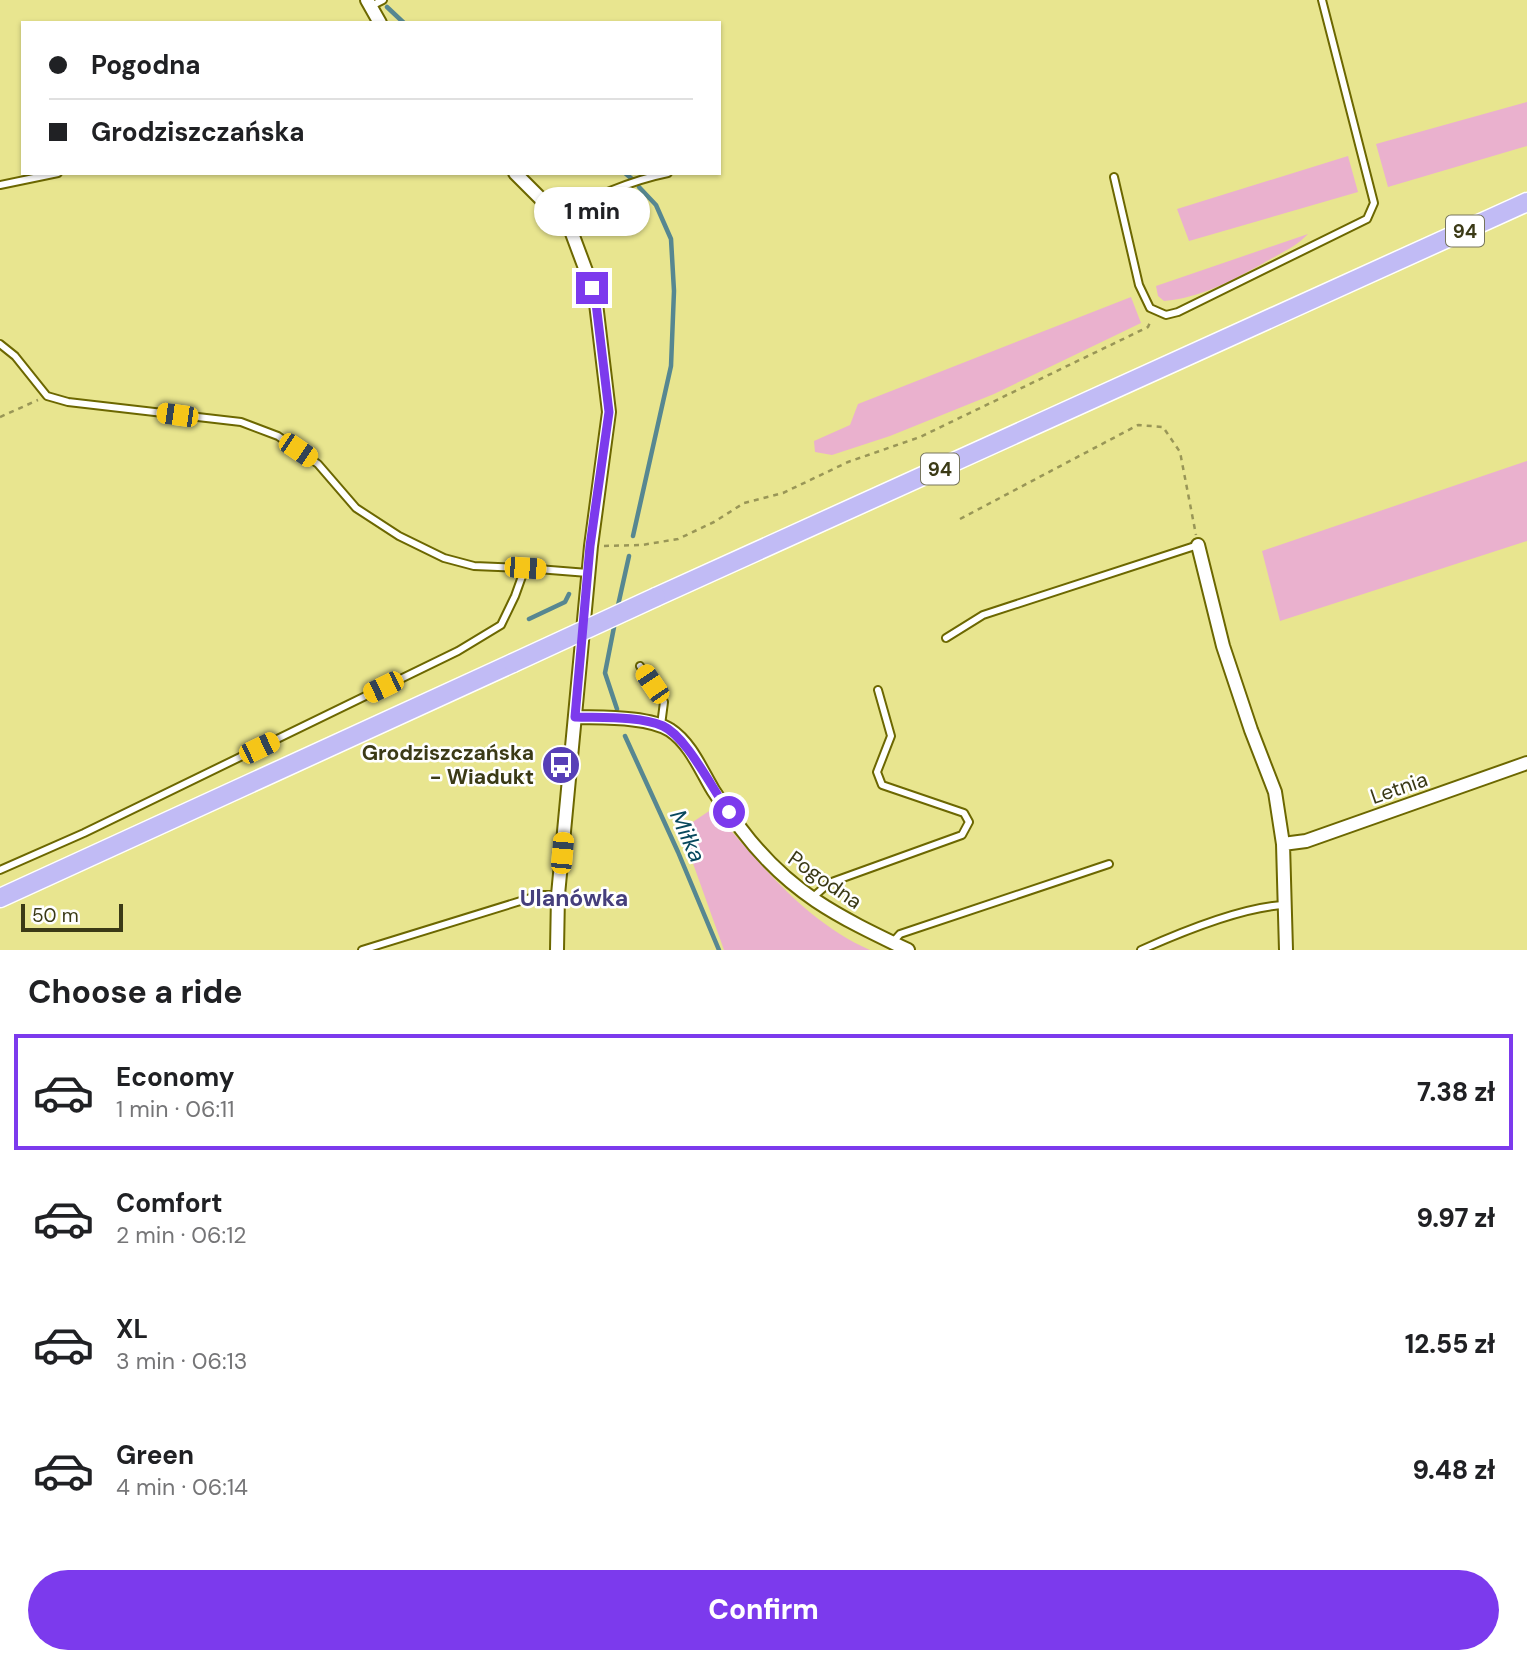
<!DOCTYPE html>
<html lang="en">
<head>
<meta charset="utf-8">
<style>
	body { margin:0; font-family:"DM Sans",sans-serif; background:#f6f6f6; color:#202124; height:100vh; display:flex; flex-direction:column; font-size:26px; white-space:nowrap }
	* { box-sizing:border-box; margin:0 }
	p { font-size:23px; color:#757577 }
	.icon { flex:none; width:38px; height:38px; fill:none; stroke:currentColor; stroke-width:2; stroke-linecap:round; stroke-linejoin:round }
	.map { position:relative; height:950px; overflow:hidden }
	.panel { display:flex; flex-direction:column; background:#fff; flex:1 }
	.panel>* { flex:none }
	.banner { position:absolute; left:21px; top:21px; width:700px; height:154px; border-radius:0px; box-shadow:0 2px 5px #0004; display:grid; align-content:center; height:154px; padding:0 28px; background:#fff }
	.scale { position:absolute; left:21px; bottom:18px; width:102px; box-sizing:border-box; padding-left:7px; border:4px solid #3b3a16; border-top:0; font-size:19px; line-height:24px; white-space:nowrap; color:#3b3a16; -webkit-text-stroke:5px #fff; paint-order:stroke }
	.end { position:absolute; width:32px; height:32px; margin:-16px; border:9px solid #7c3aed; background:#fff; box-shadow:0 0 0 4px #fff }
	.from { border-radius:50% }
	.bubble { position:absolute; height:49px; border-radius:24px; background:#fff; box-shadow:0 2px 5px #0004; font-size:23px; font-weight:800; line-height:49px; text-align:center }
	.car { position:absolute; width:21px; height:42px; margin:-21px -10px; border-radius:9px; box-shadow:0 0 5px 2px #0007; background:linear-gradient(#f5c518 24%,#345 0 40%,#f5c518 0 76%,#345 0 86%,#f5c518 0) }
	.banner b { display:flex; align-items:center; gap:24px; height:66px; font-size:26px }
	.banner b+b { border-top:2px solid #e0e0e0 }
	.banner i { width:18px; height:18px; background:#202124 }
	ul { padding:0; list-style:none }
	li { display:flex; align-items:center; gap:21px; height:116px; margin:0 14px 10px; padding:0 14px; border:4px solid transparent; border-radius:0px }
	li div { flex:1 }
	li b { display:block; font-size:26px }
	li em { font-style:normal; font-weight:800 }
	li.on { border-color:#7c3aed }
	li>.icon { width:63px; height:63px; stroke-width:1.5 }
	h2 { padding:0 28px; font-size:32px; line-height:84px }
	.action { display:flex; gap:14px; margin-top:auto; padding:14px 28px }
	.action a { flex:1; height:80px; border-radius:42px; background:#7c3aed; color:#fff; font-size:28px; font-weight:800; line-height:80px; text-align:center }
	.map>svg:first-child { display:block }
	.green { fill:#eab1ce }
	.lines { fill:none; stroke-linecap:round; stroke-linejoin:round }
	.stream { stroke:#568791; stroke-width:4.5 }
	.lane-casing { stroke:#6c6700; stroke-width:10 }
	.street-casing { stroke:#6c6700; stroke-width:16 }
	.primary-casing { stroke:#fff; stroke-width:21 }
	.path { stroke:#999657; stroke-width:2.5; stroke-dasharray:5 5; stroke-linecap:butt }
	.lane { stroke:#fff; stroke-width:6 }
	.street { stroke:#fff; stroke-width:12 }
	.primary { stroke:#c1bbf5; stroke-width:18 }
	.primary-bridge-casing { stroke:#fff; stroke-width:21; stroke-linecap:butt }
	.primary-bridge { stroke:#c1bbf5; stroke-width:18 }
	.route { stroke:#7c3aed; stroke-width:9 }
	.labels { text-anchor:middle; stroke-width:5; stroke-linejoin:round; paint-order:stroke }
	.shield { fill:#fff; stroke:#76755c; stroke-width:2 }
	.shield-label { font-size:19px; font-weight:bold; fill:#3b3a16 }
	.poi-label { font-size:21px; font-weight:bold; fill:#3b3a16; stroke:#fff; text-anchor:end }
	.street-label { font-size:21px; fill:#3b3a16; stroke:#fff }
	.water-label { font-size:23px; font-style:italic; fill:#08485d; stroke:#fff }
	.neighbourhood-label { font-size:23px; font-weight:bold; fill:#463f7c; stroke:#fff }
</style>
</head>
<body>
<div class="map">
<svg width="1527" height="950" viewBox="0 0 1527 950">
	<rect width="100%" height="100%" fill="#e8e58f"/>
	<!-- green -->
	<path class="green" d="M 1527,102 L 1527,146 L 1388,187 L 1376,144 Z
		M 1348,156 L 1358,192 L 1189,241 L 1177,209 Z
		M 1308,234 C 1295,248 1278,254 1262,264 C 1231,281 1200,298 1164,301 L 1158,296 L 1156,286 Z
		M 1131,297 L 1141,323 L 994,394 L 890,436 L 832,455 L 815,452 L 814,441 L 850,425 L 858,404 Z
		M 1527,461 L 1527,541 L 1280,621 L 1262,551 Z
		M 712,809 C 759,862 804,921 870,950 L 724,950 L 681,830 Z"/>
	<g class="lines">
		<!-- stream -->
		<path class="stream" d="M 387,7 L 404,23
			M 625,173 L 632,179
			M 633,536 L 671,366 L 674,291 L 671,239 L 656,205 L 639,187
			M 617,610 L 629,556
			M 529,619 L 565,602 L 569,594
			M 615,622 L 605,673 L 617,709
			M 625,736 L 678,852 L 719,950"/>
		<defs>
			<path id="lane" d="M 371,6 L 383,0
				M 1114,177 L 1139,285 L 1150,308 L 1166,315 L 1178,312 L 1367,219 L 1374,203 L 1322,0
				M 0,185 L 58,173
				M 558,216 C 589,198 633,180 668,173
				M 0,344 L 15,356 L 47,396 L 68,402 L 241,422 L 278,436 L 318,464 L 356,508 L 399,536 L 444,558 L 474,566 L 525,568 L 515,596 L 501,625 L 458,651 L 84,833 L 0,870
				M 525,568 L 588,573
				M 946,638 L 983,615 L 1198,545
				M 640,666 L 664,702 L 661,725
				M 812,898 L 829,883 L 962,835 L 969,822 L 964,813 L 882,785 L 877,772 L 891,736 L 878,690
				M 892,943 L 900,934 L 1109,864
				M 362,950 L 540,895 L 558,895
				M 1141,950 C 1179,933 1243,907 1284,905"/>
			<path id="street" d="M 367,0 L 380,23
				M 515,173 L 570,228 L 595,295 L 609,412 L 591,546 L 558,895 L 557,950
				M 1198,545 L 1223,646 L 1251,730 L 1275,792 L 1283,844 L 1286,950
				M 575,717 C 601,718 648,716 670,730 C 690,743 701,770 713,790 C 722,804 732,817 741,829 C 789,893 837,916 908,950
				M 1283,844 L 1306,841 L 1527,763"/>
			<path id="primary" d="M 656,597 L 1527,202
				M 0,898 L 513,663"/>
		</defs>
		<!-- lane casing -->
		<use href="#lane" class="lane-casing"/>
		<!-- street casing -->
		<use href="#street" class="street-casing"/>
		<!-- primary casing -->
		<use href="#primary" class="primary-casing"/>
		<!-- path -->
		<path class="path" d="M 0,417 L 38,400
			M 960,519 L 1138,425 L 1163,427 L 1180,452 L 1196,535
			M 604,546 L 642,545 L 678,539 L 714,522 L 744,503 L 783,493 L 848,462 L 920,437 L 1148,327 L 1151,320"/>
		<!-- lane -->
		<use href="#lane" class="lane"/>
		<!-- street -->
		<use href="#street" class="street"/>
		<!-- primary -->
		<use href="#primary" class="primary"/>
		<defs>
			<path id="primary-bridge" d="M 513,663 L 656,597"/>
		</defs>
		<!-- primary-bridge casing -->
		<use href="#primary-bridge" class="primary-bridge-casing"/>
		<!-- primary-bridge -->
		<use href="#primary-bridge" class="primary-bridge"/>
	</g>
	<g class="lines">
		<!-- route -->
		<path class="route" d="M 592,288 L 595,295 L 609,412 L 590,546 L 575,717 C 600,718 640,716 663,726 C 687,737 712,789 729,812"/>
	</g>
	<!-- icons -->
	<defs>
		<symbol id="bus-disc" viewBox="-11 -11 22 22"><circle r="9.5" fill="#573fb7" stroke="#fff"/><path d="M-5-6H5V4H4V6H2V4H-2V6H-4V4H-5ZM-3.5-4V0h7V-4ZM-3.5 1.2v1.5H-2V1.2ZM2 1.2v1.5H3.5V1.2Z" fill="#fff"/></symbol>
	</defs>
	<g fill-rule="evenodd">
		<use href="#bus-disc" x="539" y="743" width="44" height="44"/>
	</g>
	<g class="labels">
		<!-- shield labels -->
		<g class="shield">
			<rect x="1446" y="215.5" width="38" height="31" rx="5"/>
			<rect x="921" y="453.5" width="38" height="31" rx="5"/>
		</g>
		<g class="shield-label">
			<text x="1465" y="238">94</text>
			<text x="940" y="476">94</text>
		</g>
		<!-- poi labels -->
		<g class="poi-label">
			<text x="534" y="760">Grodziszczańska<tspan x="534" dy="24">- Wiadukt</tspan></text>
		</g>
		<!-- street labels -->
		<g class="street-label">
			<text transform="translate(1399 788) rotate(-19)" y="7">Letnia</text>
			<text transform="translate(825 880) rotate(35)" y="7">Pogodna</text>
		</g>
		<!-- water labels -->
		<g class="water-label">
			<text transform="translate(688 836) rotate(66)" y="8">Miłka</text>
		</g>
		<!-- neighbourhood labels -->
		<g class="neighbourhood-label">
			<text x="574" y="906">Ulanówka</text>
		</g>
	</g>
</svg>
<div class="scale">50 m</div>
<i class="end from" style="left:729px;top:812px"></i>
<i class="end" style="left:592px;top:288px"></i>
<div class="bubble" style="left:534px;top:187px;width:116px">1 min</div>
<i class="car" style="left:177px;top:415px;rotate:278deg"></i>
<i class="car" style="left:298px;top:450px;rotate:124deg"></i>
<i class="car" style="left:525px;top:568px;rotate:94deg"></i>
<i class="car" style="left:652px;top:684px;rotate:326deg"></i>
<i class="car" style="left:383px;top:687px;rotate:244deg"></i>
<i class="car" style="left:259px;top:748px;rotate:64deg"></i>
<i class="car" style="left:562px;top:853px;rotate:5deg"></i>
<div class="banner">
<b><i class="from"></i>Pogodna</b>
<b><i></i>Grodziszczańska</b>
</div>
</div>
<section class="panel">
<h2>Choose a ride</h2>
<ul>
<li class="on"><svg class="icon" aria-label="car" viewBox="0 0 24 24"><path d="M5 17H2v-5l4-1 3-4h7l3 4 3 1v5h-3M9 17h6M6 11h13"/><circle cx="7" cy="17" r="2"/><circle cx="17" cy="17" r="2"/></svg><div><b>Economy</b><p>1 min · 06:11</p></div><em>7.38 zł</em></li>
<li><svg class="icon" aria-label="car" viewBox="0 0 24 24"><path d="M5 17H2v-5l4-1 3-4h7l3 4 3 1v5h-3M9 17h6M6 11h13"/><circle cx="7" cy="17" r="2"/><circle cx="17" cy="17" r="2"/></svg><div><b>Comfort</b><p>2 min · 06:12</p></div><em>9.97 zł</em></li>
<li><svg class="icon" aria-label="car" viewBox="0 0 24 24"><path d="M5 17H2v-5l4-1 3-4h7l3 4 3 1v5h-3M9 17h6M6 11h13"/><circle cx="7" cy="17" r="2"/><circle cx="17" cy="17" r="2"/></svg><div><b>XL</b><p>3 min · 06:13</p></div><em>12.55 zł</em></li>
<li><svg class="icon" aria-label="car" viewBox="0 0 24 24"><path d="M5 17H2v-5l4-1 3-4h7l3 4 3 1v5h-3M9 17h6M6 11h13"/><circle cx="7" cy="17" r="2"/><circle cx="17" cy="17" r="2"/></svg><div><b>Green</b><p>4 min · 06:14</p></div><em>9.48 zł</em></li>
</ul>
<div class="action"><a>Confirm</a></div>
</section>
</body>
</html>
